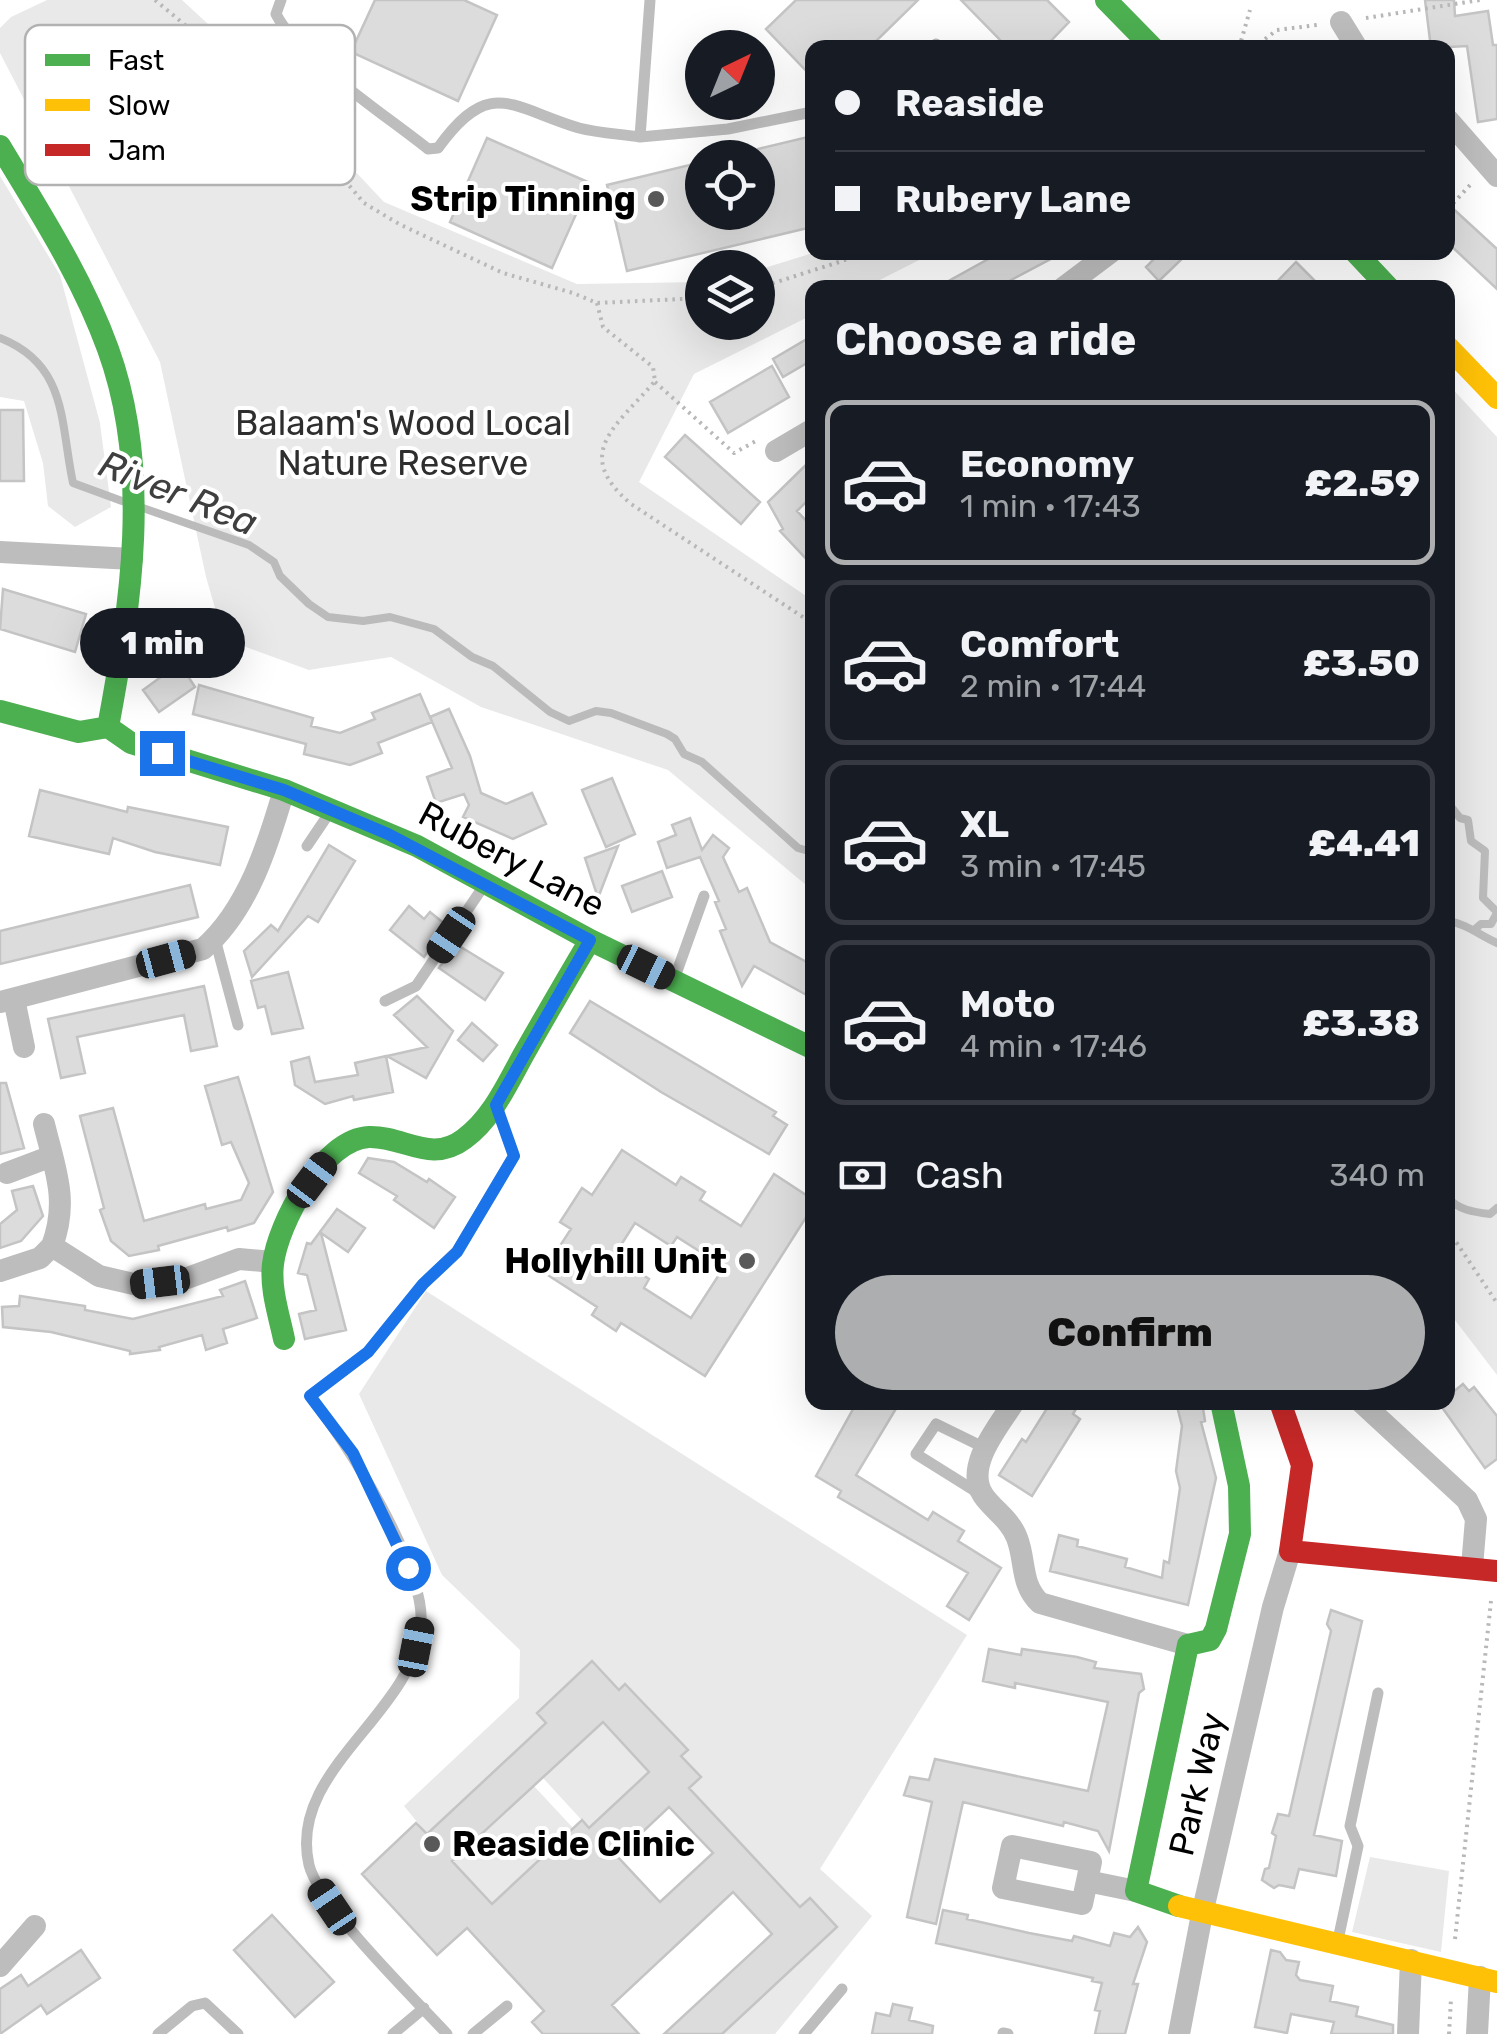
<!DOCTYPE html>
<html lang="en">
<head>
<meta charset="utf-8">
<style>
	body { margin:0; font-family:Rubik,sans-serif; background:#20242c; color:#f1f3f6; height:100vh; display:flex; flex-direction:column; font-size:38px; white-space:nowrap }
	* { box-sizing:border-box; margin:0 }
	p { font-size:32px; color:#9ea1a6 }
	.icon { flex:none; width:55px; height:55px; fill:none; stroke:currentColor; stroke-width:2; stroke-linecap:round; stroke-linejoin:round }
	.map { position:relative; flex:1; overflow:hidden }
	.panel { position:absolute; left:805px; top:280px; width:650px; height:1130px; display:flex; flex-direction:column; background:#171b24; border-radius:20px; box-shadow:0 10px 40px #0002 }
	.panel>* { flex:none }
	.top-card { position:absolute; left:805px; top:40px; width:650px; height:220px; border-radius:20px; box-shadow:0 10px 40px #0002; display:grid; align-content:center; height:220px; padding:0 30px; background:#171b24 }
	.needle { width:65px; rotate:43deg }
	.tools { position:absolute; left:685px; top:30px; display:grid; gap:20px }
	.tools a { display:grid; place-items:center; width:90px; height:90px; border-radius:50%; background:#171b24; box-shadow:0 10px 40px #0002; font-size:50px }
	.end { position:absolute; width:45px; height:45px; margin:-22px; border:12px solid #1a73e8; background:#fff; box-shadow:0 0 0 5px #fff }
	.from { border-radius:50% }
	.bubble { position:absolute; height:70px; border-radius:35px; background:#171b24; box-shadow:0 10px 40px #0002; font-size:32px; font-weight:800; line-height:70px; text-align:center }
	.car { position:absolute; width:30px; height:60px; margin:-30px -15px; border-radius:12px; box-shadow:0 0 8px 2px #0007; background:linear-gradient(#222 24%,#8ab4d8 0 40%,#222 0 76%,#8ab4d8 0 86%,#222 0) }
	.top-card b { display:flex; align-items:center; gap:35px; height:95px; font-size:38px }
	.top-card b+b { border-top:2px solid #363941 }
	.top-card i { width:25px; height:25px; background:#f1f3f6 }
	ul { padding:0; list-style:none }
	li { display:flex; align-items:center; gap:30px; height:165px; margin:0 20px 15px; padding:0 10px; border:5px solid #363941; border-radius:20px }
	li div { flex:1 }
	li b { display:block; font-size:38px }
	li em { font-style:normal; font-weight:800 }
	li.active { border-color:#adaeaf }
	li>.icon { width:90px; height:90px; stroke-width:1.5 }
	h2 { padding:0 30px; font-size:45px; line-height:120px }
	.pay { display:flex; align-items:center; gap:25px; height:110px; padding:0 30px; font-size:38px }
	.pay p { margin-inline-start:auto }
	.action { display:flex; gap:20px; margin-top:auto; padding:20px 30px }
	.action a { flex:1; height:115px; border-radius:60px; background:#adaeaf; color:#111; font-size:40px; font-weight:800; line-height:115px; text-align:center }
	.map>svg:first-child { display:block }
	.green { fill:#e9e9e9 }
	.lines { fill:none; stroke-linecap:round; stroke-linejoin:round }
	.stream { stroke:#bbb; stroke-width:8 }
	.building { fill:#dcdcdc; stroke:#c4c4c4; stroke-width:2.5; fill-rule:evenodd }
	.path { stroke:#b8b8b8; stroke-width:4; stroke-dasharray:2.5 5; stroke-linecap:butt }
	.lane { stroke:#bdbdbd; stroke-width:11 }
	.street { stroke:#bdbdbd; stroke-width:22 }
	.fast { stroke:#4caf50; stroke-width:22 }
	.slow { stroke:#ffc107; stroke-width:22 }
	.jam { stroke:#c62828; stroke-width:22 }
	.route { stroke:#1a73e8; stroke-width:12 }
	.poi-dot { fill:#595959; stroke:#fff; stroke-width:4 }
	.labels { text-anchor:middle; stroke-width:8; stroke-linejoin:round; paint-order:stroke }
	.poi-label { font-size:35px; font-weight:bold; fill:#000; stroke:#fff; text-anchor:end }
	.park-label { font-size:35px; fill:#2e2e2e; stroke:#fff }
	.street-label { font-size:35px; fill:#000; stroke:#fff }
	.water-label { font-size:38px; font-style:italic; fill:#3f3f3f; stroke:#fff }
	.key { fill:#fff; stroke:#b2b2b2; stroke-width:2.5 }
	.key-label { font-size:28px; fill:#000 }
</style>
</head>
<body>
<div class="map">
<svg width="1497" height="2034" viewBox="0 0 1497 2034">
	<rect width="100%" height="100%" fill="#fff"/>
	<!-- green -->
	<path class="green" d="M 47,0 L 182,0 L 272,83 L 384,202 L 577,284 L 702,282 L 702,322 L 758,322 L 758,270 L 813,253 L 933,253 L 866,287 L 812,288 L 812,315 L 694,374 L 639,482 L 812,600 L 812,890 L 668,770 L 481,707 L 391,657 L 309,670 L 224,639 L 206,577 L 160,362 L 0,53 L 0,28 L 11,17 Z
		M 0,176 L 60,275 L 100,423 L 111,507 L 75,527 L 48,506 L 43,463 L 24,401 L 0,397 Z
		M 1448,384 L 1497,437 L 1497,1375 L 1448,1311 Z
		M 426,1291 L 967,1635 L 820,1869 L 872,1916 L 775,2034 L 722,2034 L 837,1926 L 811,1898 L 800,1907 L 689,1788 L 701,1777 L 681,1756 L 687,1749 L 626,1684 L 619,1690 L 593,1662 L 537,1713 L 546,1723 L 427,1834 L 404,1806 L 519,1698 L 520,1650 L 442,1575 L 359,1394 Z
		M 603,1722 L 649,1772 L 589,1828 L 543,1778 Z
		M 533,1785 L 573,1828 L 492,1904 L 452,1861 Z
		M 1370,1857 L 1449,1871 L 1441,1952 L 1352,1932 Z"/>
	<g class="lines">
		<!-- stream -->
		<path class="stream" d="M 0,338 C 68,365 60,422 73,483 L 122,501
			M 140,507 L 249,545 L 274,562 L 280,576 L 309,604 L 328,617 L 363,621 L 390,617 L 434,629 L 472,657 L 493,666 L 550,712 L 569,721 L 596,711 L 611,713 L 667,734 L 675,739 L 684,754 L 702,762 L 798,848 L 812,852
			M 1448,803 L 1460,818 L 1468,820 L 1471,841 L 1485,851 L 1483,898 L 1497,912
			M 1448,921 C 1467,924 1479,935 1497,943
			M 1474,930 L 1481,924 L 1491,924 L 1497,913
			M 1448,1198 C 1459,1210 1473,1212 1490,1214 L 1497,1208"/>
	</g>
	<!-- building -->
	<path class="building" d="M 375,0 L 464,0 L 497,15 L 458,101 L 351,52 Z
		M 796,0 L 918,0 L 869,48 L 812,48 L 812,77 L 766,29 Z
		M 961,0 L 1047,0 L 1069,22 L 1044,48 L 1008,48 Z
		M 1425,0 L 1454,0 L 1455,16 L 1488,11 L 1493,45 L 1497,45 L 1497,119 L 1478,122 L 1467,46 L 1431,48 Z
		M 812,136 L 812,227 L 627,271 L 607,185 L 702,162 L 702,212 L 758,212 L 758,149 Z
		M 487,138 L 590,183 L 552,268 L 450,222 Z
		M 1448,204 L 1497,249 L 1497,289 L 1448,243 Z
		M 1001,252 L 1064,252 L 996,288 L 936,288 Z
		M 1161,252 L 1189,252 L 1159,281 L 1146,267 Z
		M 1296,262 L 1322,288 L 1271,288 Z
		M 812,336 L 812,360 L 783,377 L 773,359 Z
		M 772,366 L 789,397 L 728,433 L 710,402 Z
		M 0,410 L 23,410 L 24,481 L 0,481 Z
		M 685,435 L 760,502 L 741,524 L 665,457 Z
		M 812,459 L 812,496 L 797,511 L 812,527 L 812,565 L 780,531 L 783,529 L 768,502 Z
		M 3,589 L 86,614 L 75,652 L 0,629 Z
		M 174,655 L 195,687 L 159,712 L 143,690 L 165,674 L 159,665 Z
		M 199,685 L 313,718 L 311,726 L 340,733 L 375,719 L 372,713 L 420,694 L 432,722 L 378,743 L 382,753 L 350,765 L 304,754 L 306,744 L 193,714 Z
		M 449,709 L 470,756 L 481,793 L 506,804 L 532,793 L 546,824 L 513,839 L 463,817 L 469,805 L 464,794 L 436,803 L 427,777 L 452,768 L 430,717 Z
		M 612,778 L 635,834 L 606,847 L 582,790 Z
		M 40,790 L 127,812 L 128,807 L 228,827 L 220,865 L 155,852 L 113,838 L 109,854 L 29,836 Z
		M 690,818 L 702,850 L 713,835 L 729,848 L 723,857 L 739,892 L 747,888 L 770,942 L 812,965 L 812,998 L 754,966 L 742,986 L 720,931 L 726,929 L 715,902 L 719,901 L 700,857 L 667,868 L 658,842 L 676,835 L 672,825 Z
		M 329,845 L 355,861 L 318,922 L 308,916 L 252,977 L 244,951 L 271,925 L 278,931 Z
		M 618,846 L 598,898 L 585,858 Z
		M 662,871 L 672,897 L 632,912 L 622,886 Z
		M 190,885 L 198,917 L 0,964 L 0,931 Z
		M 409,906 L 424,919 L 430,912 L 446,925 L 424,957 L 390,930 Z
		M 456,944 L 503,973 L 485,1000 L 439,968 Z
		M 288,972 L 303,1028 L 272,1034 L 265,1006 L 258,1008 L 251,981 Z
		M 204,986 L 217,1046 L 191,1051 L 184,1015 L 77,1037 L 85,1073 L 61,1078 L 48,1019 Z
		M 417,996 L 453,1031 L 426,1078 L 387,1056 L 427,1047 L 394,1015 Z
		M 590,1001 L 776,1112 L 773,1116 L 787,1125 L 769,1154 L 661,1092 L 570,1033 Z
		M 472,1023 L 497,1045 L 483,1061 L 458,1040 Z
		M 386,1056 L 393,1092 L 354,1100 L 353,1096 L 325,1104 L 295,1085 L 291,1062 L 309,1057 L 315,1082 L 358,1075 L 355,1063 Z
		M 238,1077 L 273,1192 L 254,1223 L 228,1231 L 227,1227 L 158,1246 L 159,1250 L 129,1256 L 111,1241 L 100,1210 L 104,1208 L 80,1116 L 113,1108 L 144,1221 L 205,1204 L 206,1209 L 241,1200 L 249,1183 L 231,1142 L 222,1145 L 205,1086 Z
		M 0,1083 L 6,1083 L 24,1148 L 0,1154 Z
		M 622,1150 L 676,1185 L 681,1177 L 705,1192 L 700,1200 L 741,1226 L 774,1174 L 812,1199 L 812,1208 L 705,1376 L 621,1323 L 616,1331 L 592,1315 L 597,1307 L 543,1272 L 571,1229 L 560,1222 L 582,1188 L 592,1195 ZM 635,1223 L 671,1246 L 677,1237 L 724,1267 L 691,1318 L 644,1288 L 649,1279 L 614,1256 Z
		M 368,1158 L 394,1162 L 427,1182 L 429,1179 L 455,1197 L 434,1228 L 394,1200 L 397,1196 L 359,1173 Z
		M 33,1186 L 43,1216 L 21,1241 L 0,1248 L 0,1224 L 17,1210 L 12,1191 Z
		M 337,1209 L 365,1228 L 348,1252 L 321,1233 L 346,1330 L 305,1339 L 299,1314 L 316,1310 L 307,1275 L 298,1273 L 307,1243 L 311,1244 Z
		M 245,1281 L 257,1318 L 223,1329 L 227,1343 L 206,1350 L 202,1335 L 159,1347 L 160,1350 L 130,1354 L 130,1351 L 51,1332 L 3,1327 L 2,1307 L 19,1306 L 20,1296 L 85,1306 L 85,1310 L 133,1319 L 223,1296 L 220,1290 Z
		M 1463,1384 L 1469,1391 L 1474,1387 L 1497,1416 L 1497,1459 L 1485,1468 L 1439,1403 L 1448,1402 L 1448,1396 Z
		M 857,1402 L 900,1402 L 856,1475 L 928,1520 L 933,1512 L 964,1531 L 958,1541 L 1001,1568 L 969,1620 L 947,1606 L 968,1573 L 838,1497 L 841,1491 L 816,1476 Z
		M 1051,1402 L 1080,1402 L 1073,1414 L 1080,1419 L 1032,1496 L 999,1475 L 1022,1439 L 1026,1442 Z
		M 1176,1402 L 1202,1402 L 1205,1421 L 1201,1422 L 1216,1478 L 1188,1605 L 1050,1571 L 1059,1535 L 1078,1540 L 1077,1546 L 1127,1559 L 1125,1567 L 1162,1578 L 1164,1561 L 1169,1563 L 1180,1488 L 1176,1471 L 1182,1426 Z
		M 1331,1610 L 1362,1621 L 1314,1835 L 1342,1841 L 1336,1876 L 1299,1869 L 1294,1888 L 1279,1885 L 1274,1888 L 1262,1880 L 1265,1869 L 1269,1868 L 1276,1836 L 1272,1833 L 1278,1814 L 1289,1816 L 1331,1631 L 1327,1624 Z
		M 989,1649 L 1021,1655 L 1022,1649 L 1077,1657 L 1096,1662 L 1094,1668 L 1141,1674 L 1144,1689 L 1139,1693 L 1109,1851 L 1098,1831 L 1064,1822 L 1063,1826 L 963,1802 L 936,1924 L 907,1917 L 932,1802 L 904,1795 L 910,1777 L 929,1780 L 935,1759 L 1088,1791 L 1108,1702 L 1015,1683 L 1015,1688 L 983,1681 Z
		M 592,1661 L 619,1690 L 625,1684 L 688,1750 L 681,1756 L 701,1777 L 689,1788 L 800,1907 L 810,1898 L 837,1927 L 722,2034 L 664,2034 L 772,1934 L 733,1892 L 612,2005 L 639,2034 L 543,2034 L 532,2022 L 544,2011 L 467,1928 L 437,1955 L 362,1874 L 416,1823 L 427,1834 L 546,1723 L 537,1713 ZM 603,1722 L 649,1772 L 589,1828 L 582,1820 L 492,1904 L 452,1861 ZM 669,1807 L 713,1853 L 660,1902 L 617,1856 Z
		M 943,1910 L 968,1915 L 967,1919 L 1029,1933 L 1072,1941 L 1074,1936 L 1110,1946 L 1114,1933 L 1130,1937 L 1138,1927 L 1147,1942 L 1133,1984 L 1138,1984 L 1125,2034 L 1095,2034 L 1100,2011 L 1095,2010 L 1102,1983 L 1092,1981 L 1093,1978 L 936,1943 Z
		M 272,1915 L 334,1982 L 295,2017 L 234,1950 Z
		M 81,1950 L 100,1978 L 47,2014 L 41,2005 L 0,2034 L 0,1989 L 21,1975 L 28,1986 Z
		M 1271,1950 L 1280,1952 L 1286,1960 L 1299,1962 L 1296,1975 L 1300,1980 L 1333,1986 L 1330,2001 L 1358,2007 L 1356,2016 L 1393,2025 L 1393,2034 L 1331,2034 L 1334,2022 L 1291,2014 L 1287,2033 L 1255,2027 Z
		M 893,2004 L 912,2008 L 909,2020 L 933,2026 L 932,2034 L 872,2034 L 876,2013 L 890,2016 Z"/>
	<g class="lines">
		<!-- path -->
		<path class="path" d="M 155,0 L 279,103 L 364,203 L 399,224 L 503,273 L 573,293 L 597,303 L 702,298
			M 1366,18 L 1480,0
			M 1239,48 L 1250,10
			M 1253,48 L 1277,30 L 1317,25
			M 1448,209 L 1471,184
			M 758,288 L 870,252
			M 597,303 L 603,327 L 653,367 L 655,381 C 617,426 571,453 631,504 L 812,623
			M 655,382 L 734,453 L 756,441
			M 1448,1230 L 1497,1303
			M 1195,1757 L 1215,1761
			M 1455,1939 L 1491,1601
			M 1449,2034 L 1451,1999"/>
		<!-- lane -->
		<path class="lane" d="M 281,0 L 276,14 C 298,58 387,116 428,149 L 438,148 C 490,76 510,107 579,128 C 598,133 620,134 640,137
			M 650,0 L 640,137 L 728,129 L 812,112
			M 933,48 L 936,44
			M 307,846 L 330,812
			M 215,939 L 238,1025
			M 675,977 L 704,896
			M 385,1001 L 416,986 L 483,887
			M 980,1494 L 916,1454 L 936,1424 L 985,1448
			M 1338,1940 L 1358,1846 L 1350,1826 L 1378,1693
			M 1003,2033 L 1008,2034
			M 158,2034 L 192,2006 L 205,2003 L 238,2034
			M 393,2034 L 424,2008
			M 447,2034 C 415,1999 319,1906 309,1865 C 287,1770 413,1715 421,1625 C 426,1567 346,1441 310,1396 L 368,1352 L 423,1284 L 457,1251 L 514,1156 L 497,1109
			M 473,2034 L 507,2006
			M 804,2034 L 842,1989"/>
		<!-- street -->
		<path class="street" d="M 1341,22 L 1357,48
			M 1448,120 L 1497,176
			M 1063,288 L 1111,252
			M 776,451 L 810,431 L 812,433
			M 0,552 L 132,559
			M 14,999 L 24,1047
			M 0,1002 L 203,949 C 248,910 268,845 284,790
			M 44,1124 C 55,1169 69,1201 52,1246 L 99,1276 L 138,1285 L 182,1280 L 239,1259 L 273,1262
			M 7,1173 L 52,1156
			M 0,1271 L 40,1258 L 52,1246
			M 1014,1402 C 999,1426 964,1466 983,1495 C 993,1510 1010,1519 1017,1538 C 1026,1561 1020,1584 1040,1603 L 1188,1645
			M 1361,1402 L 1467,1500 L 1476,1519 L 1472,1567
			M 1087,1881 L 1091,1862 L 1012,1846 L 1003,1888 L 1082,1904 L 1087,1881 L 1136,1891
			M 0,1966 L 35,1926
			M 1179,2034 L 1202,1914 L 1273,1607 L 1290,1551
			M 1408,2034 L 1411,1960
			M 1477,2034 L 1480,1977"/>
		<!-- fast -->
		<path class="fast" d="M 1106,0 L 1153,48
			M 0,146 C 39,211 82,277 108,349 C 152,470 131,604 108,727
			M 1355,252 L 1389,288
			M 0,711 L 79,732 L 108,727 L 131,743 L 284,790 L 417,846 L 590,940 L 812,1048
			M 284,1339 C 279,1315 270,1289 273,1264 C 278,1223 323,1139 369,1137 C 404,1136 431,1164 464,1139 C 493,1118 508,1082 525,1052 C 546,1015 568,977 590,940
			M 1179,1906 L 1136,1891 L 1188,1645 L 1210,1640 L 1216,1629 L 1240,1534 L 1239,1486 L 1221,1402"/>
		<!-- slow -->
		<path class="slow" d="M 1448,347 L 1497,398
			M 1179,1906 L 1497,1982"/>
		<!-- jam -->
		<path class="jam" d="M 1280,1402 L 1302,1465 L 1290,1551 L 1497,1571"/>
	</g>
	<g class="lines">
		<!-- route -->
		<path class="route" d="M 162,753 L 284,790 L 388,834 L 590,940 L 496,1105 L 514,1156 L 457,1252 L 423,1284 L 368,1352 L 310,1396 L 353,1453 L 408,1568"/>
	</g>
	<!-- markers -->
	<g class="poi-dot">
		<circle cx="656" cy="199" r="10"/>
		<circle cx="747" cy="1261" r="10"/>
		<circle cx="432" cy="1844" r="10"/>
	</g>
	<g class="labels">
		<!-- poi labels -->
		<g class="poi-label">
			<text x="636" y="211">Strip Tinning</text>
			<text x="727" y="1273">Hollyhill Unit</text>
			<text x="452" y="1856" text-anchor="start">Reaside Clinic</text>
		</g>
		<!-- park labels -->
		<g class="park-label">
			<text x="403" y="435">Balaam's Wood Local<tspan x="403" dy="40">Nature Reserve</tspan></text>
		</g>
		<!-- street labels -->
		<g class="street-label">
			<text transform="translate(512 859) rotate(28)" y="12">Rubery Lane</text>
			<text transform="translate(1197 1784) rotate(-77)" y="12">Park Way</text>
		</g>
		<!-- water labels -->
		<g class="water-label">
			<text transform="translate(178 493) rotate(22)" y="13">River Rea</text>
		</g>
	</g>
	<!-- legend -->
	<rect x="25" y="25" width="330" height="160" rx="15" class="key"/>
	<rect x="45" y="54" width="45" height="12" fill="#4caf50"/>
	<rect x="45" y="99" width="45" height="12" fill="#ffc107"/>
	<rect x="45" y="144" width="45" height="12" fill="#c62828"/>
	<g class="key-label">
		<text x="108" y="70">Fast</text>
		<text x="108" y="115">Slow</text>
		<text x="108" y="160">Jam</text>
	</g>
</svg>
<div class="tools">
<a><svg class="needle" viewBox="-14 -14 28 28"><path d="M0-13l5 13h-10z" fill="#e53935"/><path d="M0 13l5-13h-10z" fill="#9ea1a6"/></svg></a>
<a><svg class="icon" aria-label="locate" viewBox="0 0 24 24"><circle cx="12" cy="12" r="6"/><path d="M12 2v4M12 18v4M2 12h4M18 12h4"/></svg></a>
<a><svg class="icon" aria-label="layers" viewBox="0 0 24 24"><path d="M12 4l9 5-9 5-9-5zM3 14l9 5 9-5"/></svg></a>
</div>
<i class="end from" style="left:408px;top:1568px"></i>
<i class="end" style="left:162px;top:753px"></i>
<div class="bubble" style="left:80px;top:608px;width:165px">1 min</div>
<i class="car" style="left:451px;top:935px;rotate:214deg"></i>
<i class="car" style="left:166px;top:959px;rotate:75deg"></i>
<i class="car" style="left:646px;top:967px;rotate:116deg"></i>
<i class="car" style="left:312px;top:1180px;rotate:37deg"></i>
<i class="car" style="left:160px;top:1282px;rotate:263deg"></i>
<i class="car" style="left:416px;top:1647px;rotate:11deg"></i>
<i class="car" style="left:332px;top:1907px;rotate:326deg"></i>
<div class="top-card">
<b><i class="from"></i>Reaside</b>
<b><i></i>Rubery Lane</b>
</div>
<section class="panel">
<h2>Choose a ride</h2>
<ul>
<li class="active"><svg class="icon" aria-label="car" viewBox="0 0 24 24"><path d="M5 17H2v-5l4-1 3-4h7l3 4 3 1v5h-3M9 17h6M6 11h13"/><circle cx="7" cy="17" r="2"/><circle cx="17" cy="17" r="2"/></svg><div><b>Economy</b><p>1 min · 17:43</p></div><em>£2.59</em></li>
<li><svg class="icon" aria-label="car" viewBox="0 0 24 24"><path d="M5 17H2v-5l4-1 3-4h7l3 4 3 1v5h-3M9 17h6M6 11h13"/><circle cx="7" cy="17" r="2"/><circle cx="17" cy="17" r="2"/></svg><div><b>Comfort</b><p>2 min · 17:44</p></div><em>£3.50</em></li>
<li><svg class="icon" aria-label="car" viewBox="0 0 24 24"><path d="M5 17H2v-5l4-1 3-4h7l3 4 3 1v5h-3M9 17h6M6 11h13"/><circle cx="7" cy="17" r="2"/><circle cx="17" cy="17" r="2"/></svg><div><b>XL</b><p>3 min · 17:45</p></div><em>£4.41</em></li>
<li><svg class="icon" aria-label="car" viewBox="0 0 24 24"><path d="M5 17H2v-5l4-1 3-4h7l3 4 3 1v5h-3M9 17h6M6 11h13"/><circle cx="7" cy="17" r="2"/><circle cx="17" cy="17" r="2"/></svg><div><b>Moto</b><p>4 min · 17:46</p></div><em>£3.38</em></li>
</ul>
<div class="pay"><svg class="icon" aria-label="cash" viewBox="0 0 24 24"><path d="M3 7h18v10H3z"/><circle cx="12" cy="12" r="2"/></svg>Cash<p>340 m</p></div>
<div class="action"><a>Confirm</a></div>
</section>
</div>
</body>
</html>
